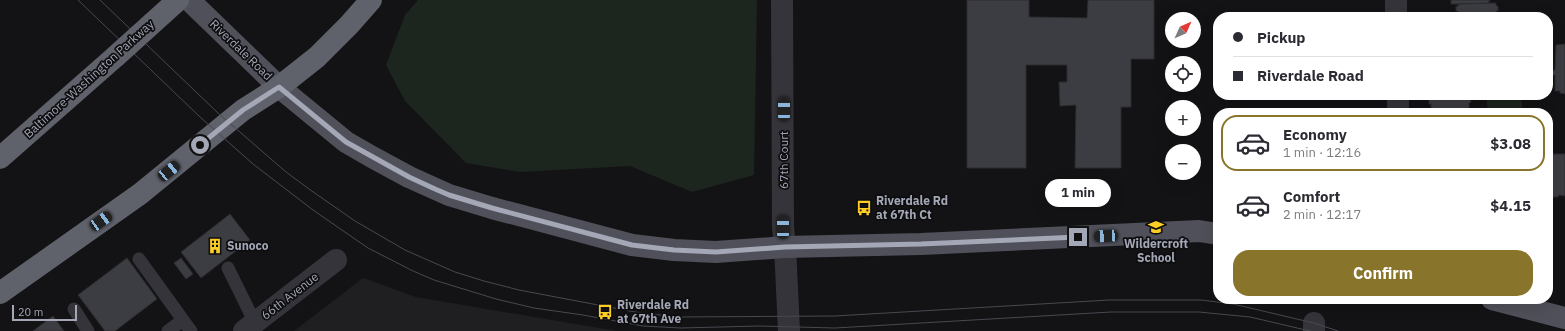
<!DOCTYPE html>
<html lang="en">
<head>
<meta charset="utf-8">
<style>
	body { margin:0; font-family:"IBM Plex Sans",sans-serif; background:#f7f7f7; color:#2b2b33; height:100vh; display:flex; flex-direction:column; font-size:15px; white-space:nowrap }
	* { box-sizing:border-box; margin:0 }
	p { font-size:13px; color:#7c7c81 }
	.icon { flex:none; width:22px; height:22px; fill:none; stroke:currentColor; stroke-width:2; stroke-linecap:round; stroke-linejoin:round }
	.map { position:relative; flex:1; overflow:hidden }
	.side { position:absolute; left:1213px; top:108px; width:340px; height:196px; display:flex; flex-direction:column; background:#fff; border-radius:16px; box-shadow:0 4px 16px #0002 }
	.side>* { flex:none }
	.hud { position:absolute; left:1213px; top:12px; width:340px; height:88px; border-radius:16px; box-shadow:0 4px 16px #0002; display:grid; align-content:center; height:88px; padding:0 20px; background:#fff }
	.needle { width:26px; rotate:45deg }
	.fabs { position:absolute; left:1165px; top:12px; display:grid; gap:8px }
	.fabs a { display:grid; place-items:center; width:36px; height:36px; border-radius:50%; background:#fff; box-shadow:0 4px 16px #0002; font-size:20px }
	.scale { position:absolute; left:12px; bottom:10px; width:65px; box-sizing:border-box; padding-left:4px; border:2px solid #a3a7b6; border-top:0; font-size:11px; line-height:14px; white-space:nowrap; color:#a3a7b6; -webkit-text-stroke:3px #0e0e10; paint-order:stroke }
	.end { position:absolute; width:18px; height:18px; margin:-9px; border:5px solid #a3a7b6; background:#111; box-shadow:0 0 0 2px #111 }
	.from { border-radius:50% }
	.bubble { position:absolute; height:28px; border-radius:14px; background:#fff; box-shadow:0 4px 16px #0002; font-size:13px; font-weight:800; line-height:28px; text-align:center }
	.car { position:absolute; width:12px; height:24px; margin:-12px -6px; border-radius:5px; box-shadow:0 0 3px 1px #0007; background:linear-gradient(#222 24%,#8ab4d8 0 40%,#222 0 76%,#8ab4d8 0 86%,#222 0) }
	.hud b { display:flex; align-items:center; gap:14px; height:38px; font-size:15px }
	.hud b+b { border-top:1px solid #e1e1e2 }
	.hud i { width:10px; height:10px; background:#2b2b33 }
	ul { padding:7px 0 0; list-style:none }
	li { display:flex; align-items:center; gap:12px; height:56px; margin:0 8px 6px; padding:0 12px; border:2px solid transparent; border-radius:16px }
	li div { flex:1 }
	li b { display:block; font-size:15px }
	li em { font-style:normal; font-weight:800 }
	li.selected { border-color:#89742c }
	li>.icon { width:36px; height:36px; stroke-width:1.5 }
	.action { display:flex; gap:8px; margin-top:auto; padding:8px 20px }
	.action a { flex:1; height:46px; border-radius:16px; background:#89742c; color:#fff; font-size:16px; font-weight:800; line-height:46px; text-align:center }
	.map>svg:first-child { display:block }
	.built { fill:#1f1f22 }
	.green { fill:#1d251f }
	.building { fill:#3c3d42; stroke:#2d2d31 }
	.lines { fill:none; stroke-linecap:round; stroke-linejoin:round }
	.service { stroke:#34343a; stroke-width:13 }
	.minor { stroke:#34343a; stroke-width:22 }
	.tertiary { stroke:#34343a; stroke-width:22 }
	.primary { stroke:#4f5059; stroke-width:22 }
	.motorway { stroke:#5f616b; stroke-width:22 }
	.tram { stroke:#484951; stroke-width:1 }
	.motorway-bridge { stroke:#5f616b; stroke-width:22 }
	.route { stroke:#a3a7b6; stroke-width:5 }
	.labels { text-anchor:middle; stroke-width:3.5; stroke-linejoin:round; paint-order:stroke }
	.street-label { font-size:12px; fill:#a3a7b6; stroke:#0e0e10 }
	.poi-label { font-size:12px; font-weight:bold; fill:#a3a7b6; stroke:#0e0e10; text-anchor:start }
</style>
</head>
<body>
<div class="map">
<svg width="1565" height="331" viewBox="0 0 1565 331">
	<rect width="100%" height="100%" fill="#131315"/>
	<!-- built -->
	<path class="built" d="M 363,278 L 416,297 L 617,331 L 294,331 Z"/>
	<!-- green -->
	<path class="green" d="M 418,0 L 757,0 L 754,175 L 692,192 L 630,166 L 520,172 L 466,163 L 405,101 L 386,65 L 405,15 Z
		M 1486,95 L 1521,95 L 1523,113 L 1488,113 Z"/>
	<!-- building -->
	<path class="building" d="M 967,0 L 1029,0 L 1029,17 L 1087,18 L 1088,0 L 1154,0 L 1154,59 L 1131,59 L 1131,107 L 1121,107 L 1121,168 L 1075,168 L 1076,105 L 1060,106 L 1059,82 L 1067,82 L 1067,65 L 1026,65 L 1026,168 L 967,168 Z
		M 1451,0 L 1491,0 L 1489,0 L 1489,3 L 1458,4 L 1451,4 Z
		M 1496,3 L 1496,6 L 1498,6 L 1498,11 L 1496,11 L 1495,17 L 1458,17 L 1458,11 L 1456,11 L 1456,6 L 1458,7 L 1458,4 Z
		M 1565,44 L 1565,94 L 1560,93 L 1560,91 L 1555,91 L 1555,75 L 1552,75 L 1552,71 L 1555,70 L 1556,45 Z
		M 1431,95 L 1469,95 L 1471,102 L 1469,103 L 1469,109 L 1473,109 L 1473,113 L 1429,113 L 1429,112 L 1431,112 L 1431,104 L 1429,104 L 1429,98 L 1431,99 Z
		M 1548,154 L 1565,154 L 1565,196 L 1559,195 L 1558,197 L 1551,197 L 1551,195 L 1548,195 Z
		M 230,214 L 250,240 L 201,278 L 181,252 Z
		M 127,258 L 157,299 L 115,331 L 105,331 L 78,295 Z
		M 181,258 L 193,274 L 186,279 L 174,263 Z
		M 53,316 L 64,331 L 33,331 Z"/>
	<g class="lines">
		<!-- service -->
		<path class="service" d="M 139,259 L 191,331
			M 228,268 L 255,323
			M 74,309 L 88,331
			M 168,331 L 183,320"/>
		<!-- minor -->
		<path class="minor" d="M 782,0 L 783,227 L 785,247
			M 1396,17 L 1396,0
			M 1398,95 L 1398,113
			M 1314,323 L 1314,331
			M 244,331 L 336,260"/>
		<!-- tertiary -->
		<path class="tertiary" d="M 785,247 L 789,331"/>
		<!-- primary -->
		<path class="primary" d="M 189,0 L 279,87 L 346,142 L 372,157 L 409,177 L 449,195 L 492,208 L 632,245 L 674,250 L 716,252 L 785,247 L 921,244 L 1199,231 L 1218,234
			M 1492,299 L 1565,318"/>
		<!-- motorway -->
		<path class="motorway" d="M 0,158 L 116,56
			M 0,293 L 140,194 L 243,110 L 279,87 L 317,57 L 349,25 L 371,0"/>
		<!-- tram -->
		<path class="tram" d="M 78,0 L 200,117 L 253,164 L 313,210 L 368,248 L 413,271 L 434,280 L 496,299 L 534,308 L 583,315 L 643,326 L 681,328 L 759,326 L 835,328 L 1111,312 L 1199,312 L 1250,317 L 1310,331
			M 100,0 L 218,113 L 286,172 L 309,189 L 355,221 L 405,250 L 455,272 L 484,281 L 519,290 L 635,312 L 677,317 L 835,316 L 1109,300 L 1201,300 L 1233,304 L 1314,323 L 1338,331"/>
		<!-- motorway-bridge -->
		<path class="motorway-bridge" d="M 116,56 L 178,0"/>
	</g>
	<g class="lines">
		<!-- route -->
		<path class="route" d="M 200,145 L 243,110 L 279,87 L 346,142 L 409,177 L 435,189 L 449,195 L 492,208 L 632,245 L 674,250 L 716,252 L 785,247 L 921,244 L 1078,237"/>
	</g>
	<!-- icons -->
	<defs>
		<symbol id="bus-bare" viewBox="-9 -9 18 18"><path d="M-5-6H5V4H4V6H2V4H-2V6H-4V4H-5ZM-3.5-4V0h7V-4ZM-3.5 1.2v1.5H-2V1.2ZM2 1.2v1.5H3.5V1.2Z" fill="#fccd24" stroke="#0e0e10" stroke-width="2.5" paint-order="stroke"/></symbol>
		<symbol id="school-bare" viewBox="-9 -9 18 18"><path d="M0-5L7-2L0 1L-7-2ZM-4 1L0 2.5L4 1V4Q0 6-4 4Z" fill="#fccd24" stroke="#0e0e10" stroke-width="2.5" paint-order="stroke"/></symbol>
		<symbol id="building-bare" viewBox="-9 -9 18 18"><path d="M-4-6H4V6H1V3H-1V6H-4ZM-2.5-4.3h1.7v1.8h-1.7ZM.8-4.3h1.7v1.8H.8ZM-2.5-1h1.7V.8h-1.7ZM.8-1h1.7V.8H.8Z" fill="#fccd24" stroke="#0e0e10" stroke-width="2.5" paint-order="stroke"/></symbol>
	</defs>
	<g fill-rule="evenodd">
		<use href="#bus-bare" x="853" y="197" width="22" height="22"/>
		<use href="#school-bare" x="1145" y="216" width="22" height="22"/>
		<use href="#building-bare" x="204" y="235" width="22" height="22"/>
		<use href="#bus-bare" x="594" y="301" width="22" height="22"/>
	</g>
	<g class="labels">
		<!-- street labels -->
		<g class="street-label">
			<text transform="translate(241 50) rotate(44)" y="4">Riverdale Road</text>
			<text transform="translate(89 79) rotate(-42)" y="4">Baltimore-Washington Parkway</text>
			<text transform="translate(784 160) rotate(-90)" y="4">67th Court</text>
			<text transform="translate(290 296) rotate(-38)" y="4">66th Avenue</text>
		</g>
		<!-- poi labels -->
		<g class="poi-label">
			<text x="876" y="205">Riverdale Rd<tspan x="876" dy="14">at 67th Ct</tspan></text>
			<text x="1156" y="248" text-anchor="middle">Wildercroft<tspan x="1156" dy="14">School</tspan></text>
			<text x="227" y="250">Sunoco</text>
			<text x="617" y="309">Riverdale Rd<tspan x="617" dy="14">at 67th Ave</tspan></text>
		</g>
	</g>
</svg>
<div class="fabs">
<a><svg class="needle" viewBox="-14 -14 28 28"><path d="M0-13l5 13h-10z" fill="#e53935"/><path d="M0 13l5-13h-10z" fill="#7c7c81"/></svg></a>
<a><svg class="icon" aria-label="locate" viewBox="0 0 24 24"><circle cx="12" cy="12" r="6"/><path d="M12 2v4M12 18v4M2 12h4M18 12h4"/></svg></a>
<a>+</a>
<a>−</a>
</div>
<div class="scale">20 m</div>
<i class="end from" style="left:200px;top:145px"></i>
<i class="end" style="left:1078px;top:237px"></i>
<div class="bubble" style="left:1045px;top:179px;width:66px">1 min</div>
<i class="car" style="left:784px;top:109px;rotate:0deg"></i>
<i class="car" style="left:169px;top:171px;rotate:51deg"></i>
<i class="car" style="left:101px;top:221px;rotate:55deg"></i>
<i class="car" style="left:783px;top:227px;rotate:0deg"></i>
<i class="car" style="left:1106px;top:236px;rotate:267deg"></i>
<div class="hud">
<b><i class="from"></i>Pickup</b>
<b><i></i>Riverdale Road</b>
</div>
<section class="side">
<ul>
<li class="selected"><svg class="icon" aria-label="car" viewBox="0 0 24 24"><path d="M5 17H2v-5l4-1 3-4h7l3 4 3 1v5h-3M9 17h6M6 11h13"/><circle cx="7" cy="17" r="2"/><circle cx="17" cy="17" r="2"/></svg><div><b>Economy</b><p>1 min · 12:16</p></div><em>$3.08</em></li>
<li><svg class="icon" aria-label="car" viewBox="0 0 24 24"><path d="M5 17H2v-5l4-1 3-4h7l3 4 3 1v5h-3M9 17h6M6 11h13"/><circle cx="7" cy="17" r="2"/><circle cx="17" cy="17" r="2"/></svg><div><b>Comfort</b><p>2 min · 12:17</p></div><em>$4.15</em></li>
</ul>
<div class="action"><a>Confirm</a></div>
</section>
</div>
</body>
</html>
